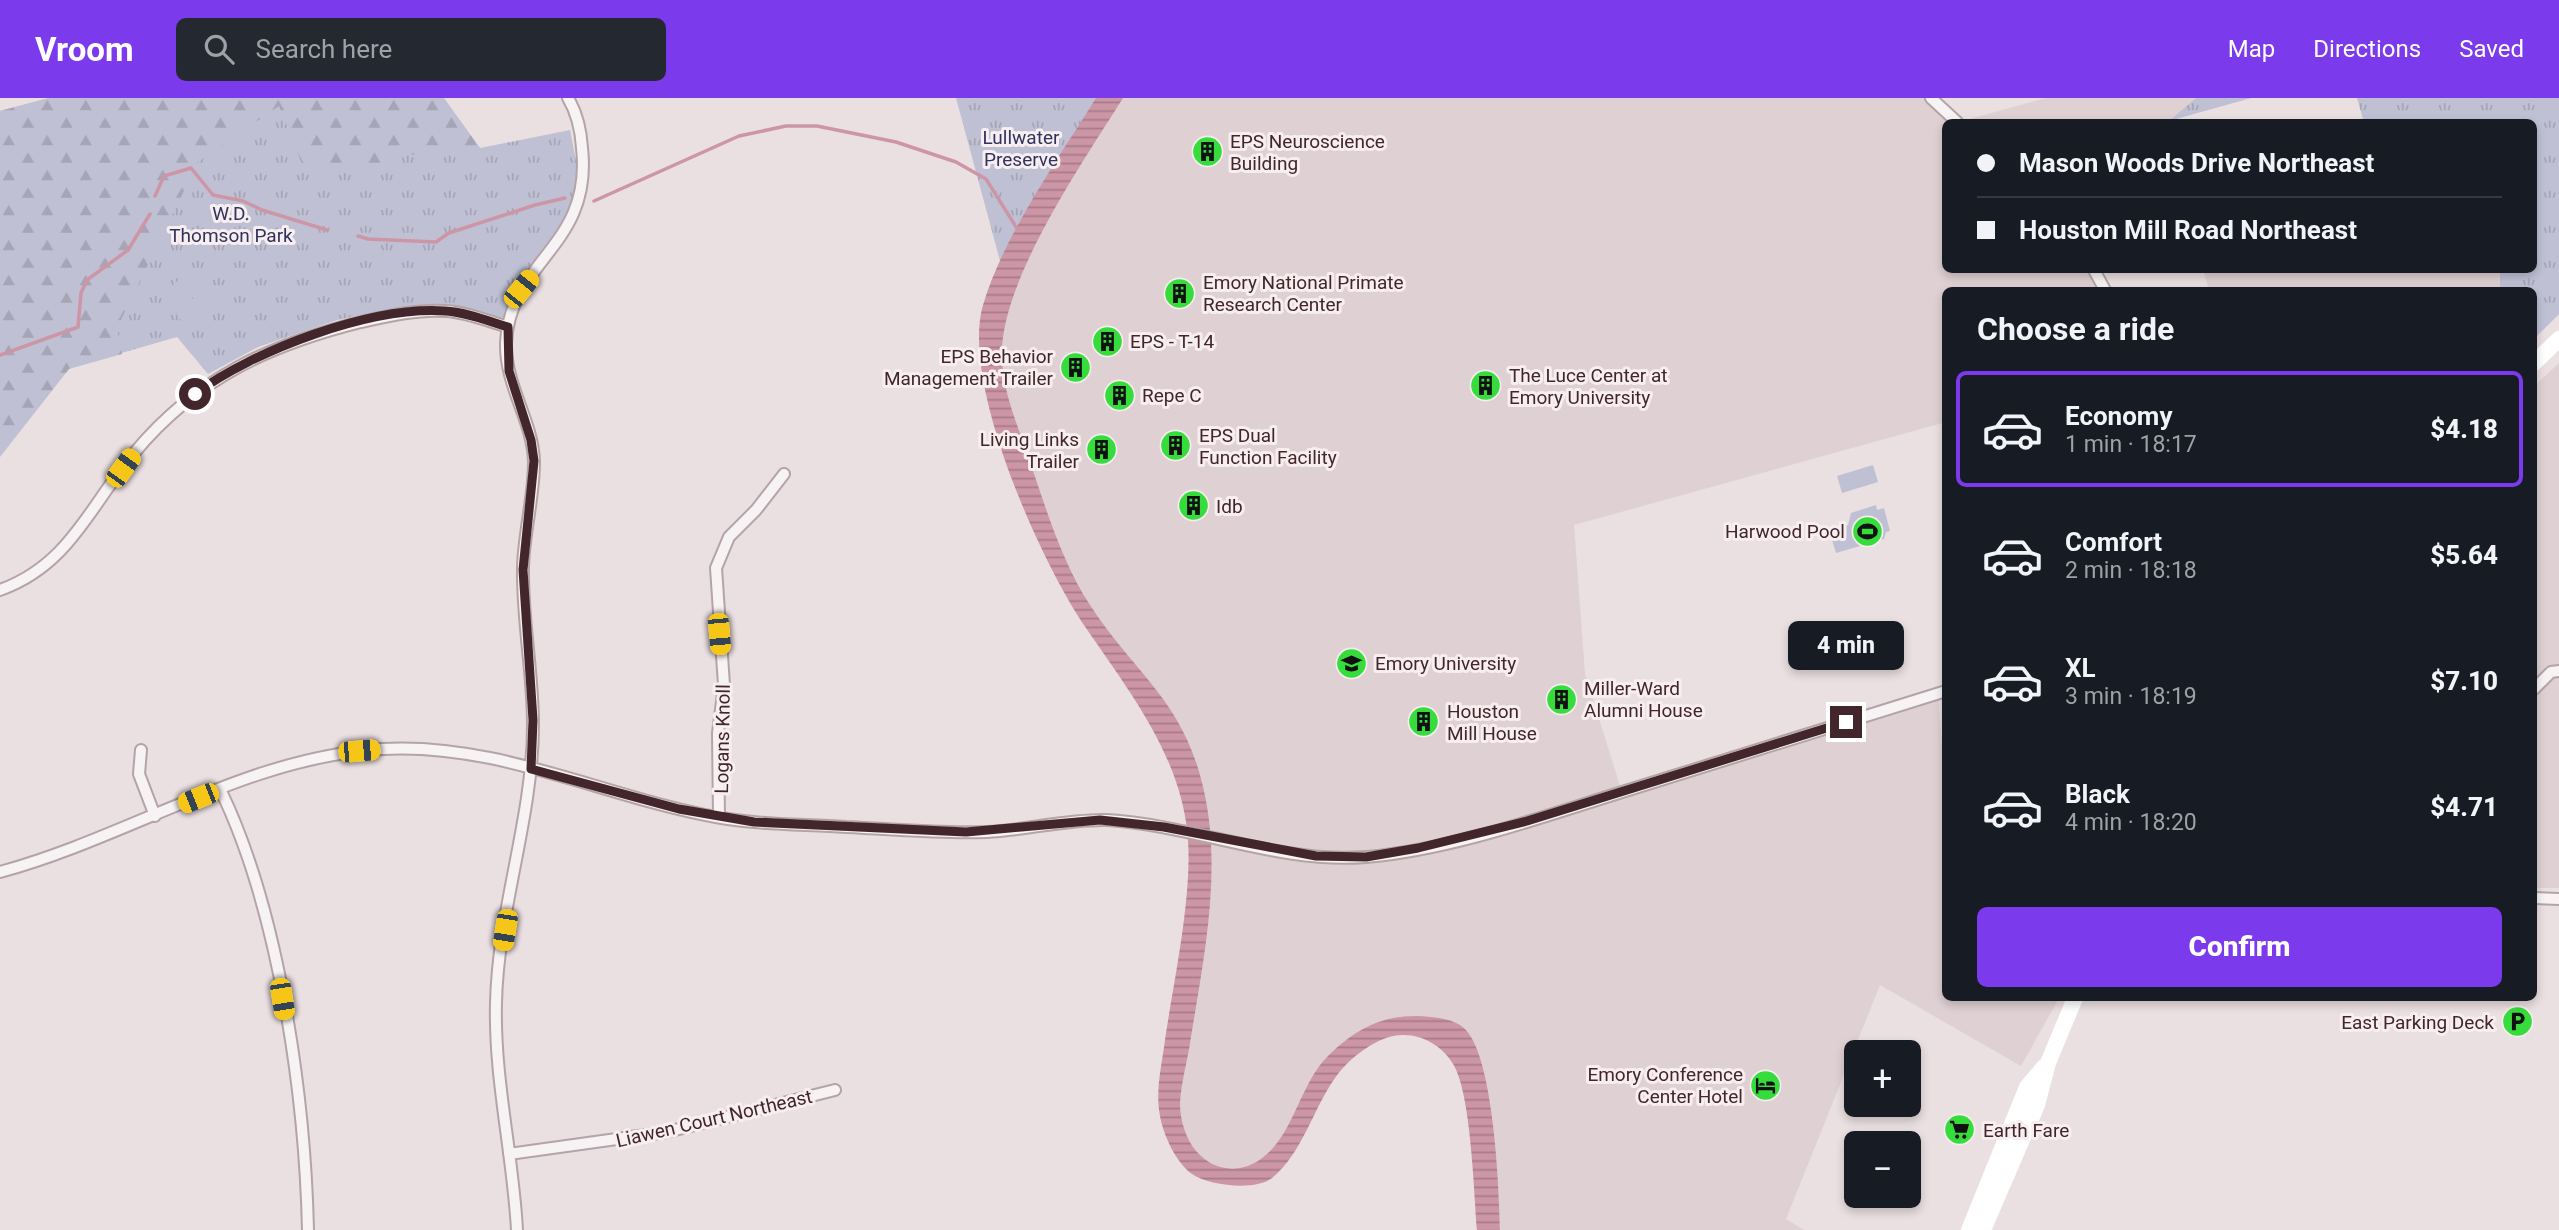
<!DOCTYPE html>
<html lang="en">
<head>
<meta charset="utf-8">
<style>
	body { margin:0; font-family:Roboto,sans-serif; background:#242831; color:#f1f3f6; height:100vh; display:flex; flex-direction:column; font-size:26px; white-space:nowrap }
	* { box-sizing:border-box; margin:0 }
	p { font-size:23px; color:#9ea1a6 }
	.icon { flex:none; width:38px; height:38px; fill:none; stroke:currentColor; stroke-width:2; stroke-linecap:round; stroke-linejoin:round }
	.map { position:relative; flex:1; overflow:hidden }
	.side { position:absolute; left:1942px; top:189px; width:595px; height:714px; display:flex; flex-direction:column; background:#171b24; border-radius:10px; box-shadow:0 4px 10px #0003 }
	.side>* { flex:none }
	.top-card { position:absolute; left:1942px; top:21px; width:595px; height:154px; border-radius:10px; box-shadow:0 4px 10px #0003; display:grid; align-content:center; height:154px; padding:0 35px; background:#171b24 }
	.fabs { position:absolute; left:1844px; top:942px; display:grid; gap:14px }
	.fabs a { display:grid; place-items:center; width:77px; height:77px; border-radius:10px; background:#171b24; box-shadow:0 4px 10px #0003; font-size:35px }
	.end { position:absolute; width:32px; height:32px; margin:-16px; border:9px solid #42262b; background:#fff; box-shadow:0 0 0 4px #fff }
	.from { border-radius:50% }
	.bubble { position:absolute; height:49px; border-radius:10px; background:#171b24; box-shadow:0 4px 10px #0003; font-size:23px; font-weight:800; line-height:49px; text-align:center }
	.car { position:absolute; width:21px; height:42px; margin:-21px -10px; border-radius:9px; box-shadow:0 0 5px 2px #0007; background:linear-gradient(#f5c518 24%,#345 0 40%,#f5c518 0 76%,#345 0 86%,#f5c518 0) }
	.top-card b { display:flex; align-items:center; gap:24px; height:66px; font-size:26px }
	.top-card b+b { border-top:2px solid #363941 }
	.top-card i { width:18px; height:18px; background:#f1f3f6 }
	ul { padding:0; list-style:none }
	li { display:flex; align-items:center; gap:21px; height:116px; margin:0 14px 10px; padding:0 21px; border:4px solid transparent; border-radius:10px }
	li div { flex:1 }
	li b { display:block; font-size:26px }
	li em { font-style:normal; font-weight:800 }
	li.active { border-color:#7c3aed }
	li>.icon { width:63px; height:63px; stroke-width:1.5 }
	h2 { padding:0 35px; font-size:32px; line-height:84px }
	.primary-button { display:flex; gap:14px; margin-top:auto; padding:14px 35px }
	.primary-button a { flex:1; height:80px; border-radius:10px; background:#7c3aed; color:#fff; font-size:28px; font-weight:800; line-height:80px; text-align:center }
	header { display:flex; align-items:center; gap:42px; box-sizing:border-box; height:98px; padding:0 35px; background:#7c3aed; color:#fff }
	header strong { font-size:33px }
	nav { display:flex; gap:38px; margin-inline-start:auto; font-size:24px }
	.search { width:490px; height:63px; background:#242831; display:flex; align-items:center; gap:18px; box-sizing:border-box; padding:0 24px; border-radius:10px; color:#9ea1a6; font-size:26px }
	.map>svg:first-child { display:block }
	.built { fill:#dfd0d3 }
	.grass { fill:url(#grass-tufts) }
	.forest { fill:url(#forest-firs) }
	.pitch { fill:#bfc0d4 }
	.water { fill:url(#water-rules) }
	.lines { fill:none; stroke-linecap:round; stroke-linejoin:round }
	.stream { stroke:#cd96a7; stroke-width:3.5 }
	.street-casing { stroke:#b4a4a7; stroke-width:14 }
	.street { stroke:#f7f2f3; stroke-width:10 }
	.secondary { stroke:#fff; stroke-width:16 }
	.route { stroke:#42262b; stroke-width:9 }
	.labels { text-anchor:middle; stroke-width:6; stroke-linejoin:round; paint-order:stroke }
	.park-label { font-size:19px; fill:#32325f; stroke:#f7eef0 }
	.poi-label { font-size:19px; fill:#42262b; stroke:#f7eef0; text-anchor:start }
	.street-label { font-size:19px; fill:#42262b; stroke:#f7eef0 }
</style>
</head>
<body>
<header>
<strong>Vroom</strong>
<div class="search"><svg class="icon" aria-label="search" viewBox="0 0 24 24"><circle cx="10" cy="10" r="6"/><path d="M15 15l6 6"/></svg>Search here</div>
<nav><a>Map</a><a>Directions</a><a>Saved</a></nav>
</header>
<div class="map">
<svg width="2559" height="1132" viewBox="0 0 2559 1132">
	<defs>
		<pattern id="grass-tufts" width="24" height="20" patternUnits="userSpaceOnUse" patternTransform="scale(1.75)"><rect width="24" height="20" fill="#bfc0d4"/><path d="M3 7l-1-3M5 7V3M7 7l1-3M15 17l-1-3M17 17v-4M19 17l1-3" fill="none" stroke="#a5a5b6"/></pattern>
		<pattern id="forest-firs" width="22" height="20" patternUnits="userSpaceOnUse" patternTransform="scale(1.75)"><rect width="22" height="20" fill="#bfc0d4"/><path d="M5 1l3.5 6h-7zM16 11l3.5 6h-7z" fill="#a5a5b6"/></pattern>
		<pattern id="water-rules" width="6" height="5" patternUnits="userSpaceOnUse" patternTransform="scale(1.75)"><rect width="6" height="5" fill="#cd96a7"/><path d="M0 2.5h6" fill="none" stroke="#a87a88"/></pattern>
	</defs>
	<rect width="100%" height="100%" fill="#eadfe1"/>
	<!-- built -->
	<path class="built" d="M 1110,0 L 1931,0 L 1957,24 L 1946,24 L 1946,172 L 2094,172 L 2105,192 L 1946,192 L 1946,324 L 1574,427 L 1585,576 L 1622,694 L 1938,595 L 1946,705 L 1946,900 L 2059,900 L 2021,968 L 1880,887 L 1786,1121 L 1804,1132 L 1491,1132 L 1468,963 L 1418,928 L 1358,944 L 1276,1063 L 1217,1078 L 1177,1031 L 1195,821 L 1185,665 L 1088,521 L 1013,345 L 995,225 Z
		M 2046,0 L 2251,0 L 2163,24 L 1969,24 L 1966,22 Z
		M 2357,0 L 2559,0 L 2559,216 L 2534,240 L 2534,192 L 2209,192 L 2203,172 L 2534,172 L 2534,24 L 2364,24 Z
		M 2559,265 L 2559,790 L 2534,790 L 2534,288 Z"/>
	<!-- grass -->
	<path class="grass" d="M 49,0 L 442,0 L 480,50 L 570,32 L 578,73 L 574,105 L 561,130 L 515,189 L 504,220 L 446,206 L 393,211 L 337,222 L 258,249 L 208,276 L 177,239 L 0,290 L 0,13 Z
		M 956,0 L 1110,0 L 1006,185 Z
		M 2196,0 L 2251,0 L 2169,23 Z
		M 2357,0 L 2559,0 L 2559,216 L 2535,240 L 2534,192 L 2500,192 L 2500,172 L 2534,172 L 2534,24 L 2364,24 Z"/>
	<!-- forest -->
	<path class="forest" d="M 49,0 L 444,0 L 480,50 L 390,59 L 372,69 L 304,71 L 279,8 L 198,64 L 117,230 L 122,256 L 69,271 L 0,359 L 0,13 Z"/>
	<!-- pitch -->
	<path class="pitch" d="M 188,173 L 200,186 L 171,212 L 160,199 Z
		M 204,190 L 216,204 L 187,229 L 176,216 Z
		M 1873,367 L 1878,384 L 1842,395 L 1837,378 Z
		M 1876,407 L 1877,412 L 1884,410 L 1890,433 L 1886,434 L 1884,441 L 1836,455 L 1829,432 L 1848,427 L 1851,415 Z"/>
	<!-- water -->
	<path class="water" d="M 1096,0 L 1123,0 C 1083,64 999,185 1002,259 C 1003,295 1017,325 1028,358 C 1045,407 1061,463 1090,507 C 1136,578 1184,602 1204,693 C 1222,773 1204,859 1191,939 C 1188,961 1181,984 1180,1006 C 1180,1022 1186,1042 1197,1054 C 1213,1072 1237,1076 1258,1063 C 1294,1040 1298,988 1328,958 C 1353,933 1381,917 1418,918 C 1434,919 1455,920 1466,932 C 1494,963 1499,1089 1500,1132 L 1477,1132 C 1474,1095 1471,994 1453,966 C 1443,949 1424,937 1404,937 C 1379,936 1349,960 1335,980 C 1313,1011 1302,1056 1272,1080 C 1256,1093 1209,1088 1192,1076 C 1176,1065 1163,1036 1160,1018 C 1155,993 1162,966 1165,942 C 1174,880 1196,784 1186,724 C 1175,651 1127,590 1086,530 C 1041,465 960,285 983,207 C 1003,139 1058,61 1096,0 Z"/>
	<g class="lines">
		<!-- stream -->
		<path class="stream" d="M 155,98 L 164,78 L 191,70 L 213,97 L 243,103 L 262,112 L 327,132
			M 594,103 L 739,38 L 786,28 L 817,28 L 896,44 L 956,64 L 986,81 L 1018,132
			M 358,138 L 368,141 L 436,144 L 449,135 L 535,107 L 565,100
			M 0,257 L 78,229 L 81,195 L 87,182 L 128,152 L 150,116"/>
		<defs>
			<path id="street" d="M 1931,0 L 1957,24
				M 2094,172 L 2105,192
				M 0,492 C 70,467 90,407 135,354 C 197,280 269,247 361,224 C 388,218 418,211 446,213 C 466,214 488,223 508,229
				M 2534,591 L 2551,574 L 2559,573
				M 141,652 L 139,676 L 155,718
				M 220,691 C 279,812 305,998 308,1132
				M 719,719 L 718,635 L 724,587 L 716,470 L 729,439 L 756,412 L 784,376
				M 0,774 C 129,739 247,659 382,651 C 497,644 605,699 716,719 C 759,727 803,726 846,729 C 893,731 940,736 987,734 C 1027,732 1067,721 1107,722 C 1194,727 1278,766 1366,759 C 1450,752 1539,720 1619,695 C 1728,660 1837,626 1946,593
				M 2534,800 L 2559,801
				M 509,1056 L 667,1034 L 835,992
				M 517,1132 C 513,1056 494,981 496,905 C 498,811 533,720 533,627 C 533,574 522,521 523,469 C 524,434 534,399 534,364 C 533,323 505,288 506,245 C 510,161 593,149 582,50 C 581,34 577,15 568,0"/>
		</defs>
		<!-- street casing -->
		<use href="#street" class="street-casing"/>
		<!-- street -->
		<use href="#street" class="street"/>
		<!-- secondary -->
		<path class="secondary" d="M 2534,265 L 2559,241
			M 1969,1132 L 2027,989 L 2044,969
			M 1983,1132 L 2037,1007 L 2048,965 L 2075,900"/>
	</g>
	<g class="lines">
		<!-- route -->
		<path class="route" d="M 195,296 C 254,252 371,208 445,213 C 466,214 488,223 508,229 L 509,273 L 531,342 L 534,363 L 523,472 L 533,622 L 531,671 L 679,711 L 754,724 L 966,734 L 1100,722 L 1164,729 L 1316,758 L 1366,759 L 1418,750 L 1527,723 L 1846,624"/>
	</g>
	<!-- icons -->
	<defs>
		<symbol id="building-disc" viewBox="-11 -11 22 22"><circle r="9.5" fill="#36dc3b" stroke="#f7eef0"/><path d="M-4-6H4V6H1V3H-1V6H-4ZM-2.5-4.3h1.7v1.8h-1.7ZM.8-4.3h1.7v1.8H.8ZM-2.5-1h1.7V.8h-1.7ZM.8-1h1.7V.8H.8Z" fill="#111"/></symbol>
		<symbol id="stadium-disc" viewBox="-11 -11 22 22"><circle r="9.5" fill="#36dc3b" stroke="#f7eef0"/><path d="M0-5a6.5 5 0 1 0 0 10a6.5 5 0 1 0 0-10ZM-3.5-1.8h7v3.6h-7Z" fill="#111"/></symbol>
		<symbol id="university-disc" viewBox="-11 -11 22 22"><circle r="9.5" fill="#36dc3b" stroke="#f7eef0"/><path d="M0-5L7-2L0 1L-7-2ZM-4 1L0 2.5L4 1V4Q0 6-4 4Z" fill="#111"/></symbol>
		<symbol id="parking-disc" viewBox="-11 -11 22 22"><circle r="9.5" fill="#36dc3b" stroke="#f7eef0"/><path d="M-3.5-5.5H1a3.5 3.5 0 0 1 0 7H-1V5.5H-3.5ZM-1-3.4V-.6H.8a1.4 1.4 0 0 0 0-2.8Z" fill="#111"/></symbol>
		<symbol id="hotel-disc" viewBox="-11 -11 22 22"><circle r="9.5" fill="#36dc3b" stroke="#f7eef0"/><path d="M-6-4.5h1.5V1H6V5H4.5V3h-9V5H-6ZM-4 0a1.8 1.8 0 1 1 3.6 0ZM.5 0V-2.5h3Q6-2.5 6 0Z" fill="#111"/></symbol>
		<symbol id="supermarket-disc" viewBox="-11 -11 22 22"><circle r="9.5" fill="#36dc3b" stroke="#f7eef0"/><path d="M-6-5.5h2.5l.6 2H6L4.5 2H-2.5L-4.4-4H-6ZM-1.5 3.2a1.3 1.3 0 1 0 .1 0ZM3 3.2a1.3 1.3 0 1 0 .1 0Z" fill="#111"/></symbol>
	</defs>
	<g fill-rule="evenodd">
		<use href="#building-disc" x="1190" y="36" width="35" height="35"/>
		<use href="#building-disc" x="1162" y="178" width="35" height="35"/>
		<use href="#building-disc" x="1090" y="226" width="35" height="35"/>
		<use href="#building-disc" x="1058" y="252" width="35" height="35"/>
		<use href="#building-disc" x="1468" y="270" width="35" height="35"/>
		<use href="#building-disc" x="1102" y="280" width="35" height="35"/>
		<use href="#building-disc" x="1158" y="330" width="35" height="35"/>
		<use href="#building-disc" x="1084" y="334" width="35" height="35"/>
		<use href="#building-disc" x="1176" y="390" width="35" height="35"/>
		<use href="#stadium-disc" x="1850" y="416" width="35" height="35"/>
		<use href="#university-disc" x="1334" y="548" width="35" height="35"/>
		<use href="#building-disc" x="1544" y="584" width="35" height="35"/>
		<use href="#building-disc" x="1406" y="606" width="35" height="35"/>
		<use href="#parking-disc" x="2500" y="906" width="35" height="35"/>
		<use href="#hotel-disc" x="1748" y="970" width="35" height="35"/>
		<use href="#supermarket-disc" x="1942" y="1014" width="35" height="35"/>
	</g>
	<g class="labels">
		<!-- park labels -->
		<g class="park-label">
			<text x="1021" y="46">Lullwater<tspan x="1021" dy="22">Preserve</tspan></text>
			<text x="231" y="122">W.D.<tspan x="231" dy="22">Thomson Park</tspan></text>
		</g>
		<!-- poi labels -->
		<g class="poi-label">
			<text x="1230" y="50">EPS Neuroscience<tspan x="1230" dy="22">Building</tspan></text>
			<text x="1203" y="191">Emory National Primate<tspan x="1203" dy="22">Research Center</tspan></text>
			<text x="1130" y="250">EPS - T-14</text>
			<text x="1053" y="265" text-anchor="end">EPS Behavior<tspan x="1053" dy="22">Management Trailer</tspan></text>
			<text x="1509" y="284">The Luce Center at<tspan x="1509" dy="22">Emory University</tspan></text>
			<text x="1142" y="304">Repe C</text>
			<text x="1199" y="344">EPS Dual<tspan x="1199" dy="22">Function Facility</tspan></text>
			<text x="1079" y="348" text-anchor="end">Living Links<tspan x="1079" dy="22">Trailer</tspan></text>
			<text x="1216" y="415">Idb</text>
			<text x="1845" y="440" text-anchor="end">Harwood Pool</text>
			<text x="1375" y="572">Emory University</text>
			<text x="1584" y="597">Miller-Ward<tspan x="1584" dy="22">Alumni House</tspan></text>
			<text x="1447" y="620">Houston<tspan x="1447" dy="22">Mill House</tspan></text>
			<text x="2494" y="931" text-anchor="end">East Parking Deck</text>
			<text x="1743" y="983" text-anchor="end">Emory Conference<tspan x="1743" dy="22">Center Hotel</tspan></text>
			<text x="1983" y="1039">Earth Fare</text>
		</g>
		<!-- street labels -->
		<g class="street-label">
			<text transform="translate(722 641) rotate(-89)" y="7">Logans Knoll</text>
			<text transform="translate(714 1020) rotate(-13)" y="7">Liawen Court Northeast</text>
		</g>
	</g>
</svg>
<div class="fabs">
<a>+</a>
<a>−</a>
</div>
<i class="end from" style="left:195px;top:296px"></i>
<i class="end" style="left:1846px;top:624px"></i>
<div class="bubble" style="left:1788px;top:523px;width:116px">4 min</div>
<i class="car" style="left:521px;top:191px;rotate:39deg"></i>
<i class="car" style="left:123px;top:370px;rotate:36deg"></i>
<i class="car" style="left:719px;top:536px;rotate:175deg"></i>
<i class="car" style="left:359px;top:653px;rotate:85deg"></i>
<i class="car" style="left:198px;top:700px;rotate:248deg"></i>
<i class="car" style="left:505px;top:832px;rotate:189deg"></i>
<i class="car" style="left:282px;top:901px;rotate:171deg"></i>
<div class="top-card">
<b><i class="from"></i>Mason Woods Drive Northeast</b>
<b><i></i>Houston Mill Road Northeast</b>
</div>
<section class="side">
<h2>Choose a ride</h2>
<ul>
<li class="active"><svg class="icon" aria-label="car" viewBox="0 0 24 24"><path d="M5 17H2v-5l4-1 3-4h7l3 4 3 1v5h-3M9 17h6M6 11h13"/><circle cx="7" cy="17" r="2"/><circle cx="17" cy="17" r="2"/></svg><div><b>Economy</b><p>1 min · 18:17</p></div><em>$4.18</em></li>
<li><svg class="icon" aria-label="car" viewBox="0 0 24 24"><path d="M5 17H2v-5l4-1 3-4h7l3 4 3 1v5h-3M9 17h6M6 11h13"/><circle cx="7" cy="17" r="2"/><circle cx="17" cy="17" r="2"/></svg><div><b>Comfort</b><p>2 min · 18:18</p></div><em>$5.64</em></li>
<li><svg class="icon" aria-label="car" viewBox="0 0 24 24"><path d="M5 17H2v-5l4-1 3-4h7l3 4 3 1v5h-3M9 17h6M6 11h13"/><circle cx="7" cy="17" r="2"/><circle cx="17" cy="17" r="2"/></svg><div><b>XL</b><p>3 min · 18:19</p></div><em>$7.10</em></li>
<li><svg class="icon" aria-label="car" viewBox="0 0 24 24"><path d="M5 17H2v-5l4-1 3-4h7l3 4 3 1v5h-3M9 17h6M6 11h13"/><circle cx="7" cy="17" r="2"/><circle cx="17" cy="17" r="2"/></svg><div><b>Black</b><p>4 min · 18:20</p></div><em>$4.71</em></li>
</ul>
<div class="primary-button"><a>Confirm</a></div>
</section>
</div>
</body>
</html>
